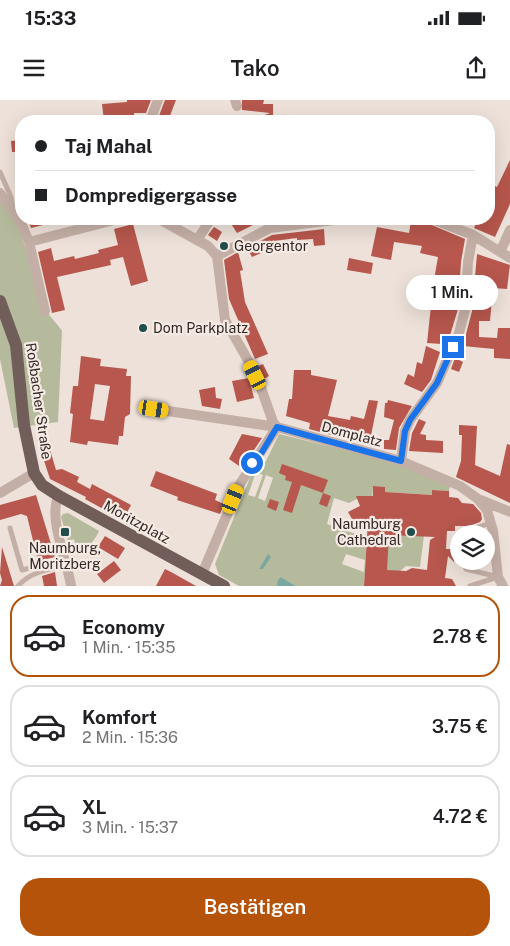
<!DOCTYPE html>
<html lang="de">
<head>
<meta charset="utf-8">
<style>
	body { margin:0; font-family:"Public Sans",sans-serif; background:#f2f2f2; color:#202124; height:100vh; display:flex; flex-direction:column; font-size:19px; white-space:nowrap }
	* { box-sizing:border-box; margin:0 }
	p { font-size:16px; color:#757577 }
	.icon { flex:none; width:28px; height:28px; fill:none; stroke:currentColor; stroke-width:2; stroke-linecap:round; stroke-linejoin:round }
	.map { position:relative; height:486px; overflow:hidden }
	.drawer { display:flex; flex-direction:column; background:#fff; flex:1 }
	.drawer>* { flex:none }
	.guide { position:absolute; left:15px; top:15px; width:480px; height:110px; border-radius:20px; box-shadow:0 5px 20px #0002; display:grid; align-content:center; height:110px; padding:0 20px; background:#fff }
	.buttons { position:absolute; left:450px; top:425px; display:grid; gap:10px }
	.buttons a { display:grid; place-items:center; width:45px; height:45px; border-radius:50%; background:#fff; box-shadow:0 5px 20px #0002; font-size:25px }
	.end { position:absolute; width:22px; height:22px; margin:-11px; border:6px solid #1a73e8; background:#fff; box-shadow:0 0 0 2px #fff }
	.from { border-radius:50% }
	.bubble { position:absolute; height:35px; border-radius:18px; background:#fff; box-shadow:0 5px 20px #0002; font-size:16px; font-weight:600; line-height:35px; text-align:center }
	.car { position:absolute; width:15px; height:30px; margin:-15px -8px; border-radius:6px; box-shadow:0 0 4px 1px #0007; background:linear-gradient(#f5c518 24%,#345 0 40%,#f5c518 0 76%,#345 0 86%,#f5c518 0) }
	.guide b { display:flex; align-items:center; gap:18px; height:48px; font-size:19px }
	.guide b+b { border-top:1px solid #e0e0e0 }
	.guide i { width:12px; height:12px; background:#202124 }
	ul { padding:9px 0 0; list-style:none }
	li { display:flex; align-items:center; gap:15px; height:82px; margin:0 10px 8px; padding:0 10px; border:2px solid #e0e0e0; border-radius:20px }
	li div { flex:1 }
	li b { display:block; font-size:19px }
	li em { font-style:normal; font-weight:600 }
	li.active { border-color:#b45309 }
	li>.icon { width:45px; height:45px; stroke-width:1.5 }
	.cta { display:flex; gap:10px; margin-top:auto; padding:10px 20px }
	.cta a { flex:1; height:58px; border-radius:20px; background:#b45309; color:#fff; font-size:20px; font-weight:600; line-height:58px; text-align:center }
	.status { display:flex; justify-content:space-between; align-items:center; height:35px; padding:0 25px; background:#fff; direction:ltr }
	.status svg { height:14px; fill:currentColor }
	header { display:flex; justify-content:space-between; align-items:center; height:65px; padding:0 20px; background:#fff; font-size:22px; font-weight:600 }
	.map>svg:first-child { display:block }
	.green { fill:#b4ba9b; fill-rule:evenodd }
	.water { fill:#7ba7a2 }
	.building { fill:#b7574d; fill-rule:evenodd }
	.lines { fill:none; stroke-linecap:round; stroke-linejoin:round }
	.lane { stroke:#c4afa6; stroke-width:5 }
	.street { stroke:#c4afa6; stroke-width:10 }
	.primary { stroke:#715d59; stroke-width:12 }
	.route { stroke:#1a73e8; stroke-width:6 }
	.poi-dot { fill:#214d4a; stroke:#f6ebe4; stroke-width:2 }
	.labels { text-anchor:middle; stroke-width:4.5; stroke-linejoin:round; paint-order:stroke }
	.poi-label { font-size:14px; fill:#312826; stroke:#f6ebe4; text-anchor:start }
	.street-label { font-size:14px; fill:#312826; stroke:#f6ebe4 }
</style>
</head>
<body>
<div class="status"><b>15:33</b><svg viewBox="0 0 49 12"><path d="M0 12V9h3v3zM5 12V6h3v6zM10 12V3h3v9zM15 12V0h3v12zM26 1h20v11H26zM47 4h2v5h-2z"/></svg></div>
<header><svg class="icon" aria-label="menu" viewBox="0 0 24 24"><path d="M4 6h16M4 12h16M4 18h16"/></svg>Tako<svg class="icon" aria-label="share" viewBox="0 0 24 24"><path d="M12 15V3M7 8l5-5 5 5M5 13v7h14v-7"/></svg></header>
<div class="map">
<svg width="510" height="486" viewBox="0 0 510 486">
	<rect width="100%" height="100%" fill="#ede1d9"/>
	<!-- green -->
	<path class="green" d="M 0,98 C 27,131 27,164 42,202 C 45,212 56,222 62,231 L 58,322 L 14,328 L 0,259 Z
		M 279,334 L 401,364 L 450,386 L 449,391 L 432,390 L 432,395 L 385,392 L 385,387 L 373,386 L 372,400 L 357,396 L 357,399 L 349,403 L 334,398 L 327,424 L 367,438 L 364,486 L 296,486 L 281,477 L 277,486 L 239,486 L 219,475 L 215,464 L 252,373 L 266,361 ZM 256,372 L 263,375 L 255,397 L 248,395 ZM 266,375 L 273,378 L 265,401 L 258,398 ZM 346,454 L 365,460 L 364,472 L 342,464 Z
		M 68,413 L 99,431 C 94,442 88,448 77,451 L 74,439 L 68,441 L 61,417 L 63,414 Z
		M 388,433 L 424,435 L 420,467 L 406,466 L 400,471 L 385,471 Z"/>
	<!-- water -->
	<path class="water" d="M 268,454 L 271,457 L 263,469 L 259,469 Z
		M 281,477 L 296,486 L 277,486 L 278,480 Z"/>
	<!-- building -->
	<path class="building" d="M 127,0 L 151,0 L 146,13 L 134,13 L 135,21 L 104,21 L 102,4 L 127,2 Z
		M 165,0 L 176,0 L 168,21 L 157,21 Z
		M 242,0 L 264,0 L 263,4 L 273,4 L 273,21 L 248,21 L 270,13 L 242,10 Z
		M 21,40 L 21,52 L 12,52 L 11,41 Z
		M 510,60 L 510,104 L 495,137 L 474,128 L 478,119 L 489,119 L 489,95 L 493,85 L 497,87 Z
		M 28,119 L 42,119 L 43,125 L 31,128 Z
		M 228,119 L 265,119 L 237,133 Z
		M 411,121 L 427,123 L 465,139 L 461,162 L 458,209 L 448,242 L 442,240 L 442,244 L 427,243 L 431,206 L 445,207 L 447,181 L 434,180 L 438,157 L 420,153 L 422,146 L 394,142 L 391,160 L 371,156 L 377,127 L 409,133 Z
		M 133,124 L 148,181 L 131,186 L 123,157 L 110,160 L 111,165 L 57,177 L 65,210 L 52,213 L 38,152 L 51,148 L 54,161 L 74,156 L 75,159 L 99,153 L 98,150 L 118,145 L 114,129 Z
		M 214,127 L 222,132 L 217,141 L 208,135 Z
		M 324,129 L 325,145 L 314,146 L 313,139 L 297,140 L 297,138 L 266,142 L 268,150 L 252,157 L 247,148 L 272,135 Z
		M 238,152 L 243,170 L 240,171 L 245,202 L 268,254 L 255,259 L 229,199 L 224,160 Z
		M 477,154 L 510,165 L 507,189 L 493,188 L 490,221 L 479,221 L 479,237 L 497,238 L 498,228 L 510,228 L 510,259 L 494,258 L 494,249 L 463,246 L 472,211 Z
		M 349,158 L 373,163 L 371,174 L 347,170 Z
		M 426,246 L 440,252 L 431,280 L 422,292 L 404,284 L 408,274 L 414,277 L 417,262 L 422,264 Z
		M 81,256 L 101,259 L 100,266 L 127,269 L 126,276 L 131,276 L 130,314 L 125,317 L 123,336 L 119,336 L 118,345 L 88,341 L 87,345 L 70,342 L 73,314 L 70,313 L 73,286 L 78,286 ZM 95,284 L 110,286 L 104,321 L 90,319 Z
		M 455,258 L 463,262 L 459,272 L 451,269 Z
		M 263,264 L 269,276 L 264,279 L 258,266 Z
		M 294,270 L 311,270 L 311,275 L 337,280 L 328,316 L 350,320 L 351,316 L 364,319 L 369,300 L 378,301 L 369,345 L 309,329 L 310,323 L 286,316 L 289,299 L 292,299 Z
		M 249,278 L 254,298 L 237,302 L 232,281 Z
		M 215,287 L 216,298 L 222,299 L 220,309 L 202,306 L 199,290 Z
		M 388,300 L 412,306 L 399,328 L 396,350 L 384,349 L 384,340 L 389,340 L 394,320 L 384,317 L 385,303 L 387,303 Z
		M 419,319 L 426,322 L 420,334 L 426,335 L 426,340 L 443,341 L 443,353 L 409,351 L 412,333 Z
		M 459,325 L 477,326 L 475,365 L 500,376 L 507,344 L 510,345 L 510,403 L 456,377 L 461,361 L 462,335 L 459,335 Z
		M 242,334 L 262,338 L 242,368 L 229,359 Z
		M 46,336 L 56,370 L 62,369 L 79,377 L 77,382 L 90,389 L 92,384 L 131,405 L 123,420 L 85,399 L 86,397 L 50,379 L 37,339 Z
		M 282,364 L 328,380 L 323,393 L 331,396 L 327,407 L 319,404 L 323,393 L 301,385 L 292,413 L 283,410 L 292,382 L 285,380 L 286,376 L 279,373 Z
		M 156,371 L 217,394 L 215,400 L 224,404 L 220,414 L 177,400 L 178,397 L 150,386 Z
		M 373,386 L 385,387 L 385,392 L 432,395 L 432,390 L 449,391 L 449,397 L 458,398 L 462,403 L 473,404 L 481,413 L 482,419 L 480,422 L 469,426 L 455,426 L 455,431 L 447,431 L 446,449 L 456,449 L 454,462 L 448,456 L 445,478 L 452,479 L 456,486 L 364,486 L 368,421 L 357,421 L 352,419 L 348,412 L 360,406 L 356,396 L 373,396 ZM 389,435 L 435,437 L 430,440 L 427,470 L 412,468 L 406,471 L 387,470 Z
		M 36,395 L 55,457 L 38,461 L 27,416 L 21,414 L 0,420 L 0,405 Z
		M 270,399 L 279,402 L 276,411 L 267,407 Z
		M 105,436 L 125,448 L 118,459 L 98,447 Z
		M 2,447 L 14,486 L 0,486 L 2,480 L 0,473 Z
		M 114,461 L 121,470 L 104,483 L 97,474 Z
		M 165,469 L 171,472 L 196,486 L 156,486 Z
		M 55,472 L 57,486 L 44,486 L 42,476 Z"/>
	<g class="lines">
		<!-- lane -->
		<path class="lane" d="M 0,72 L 11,97 L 13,108
			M 10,428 L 22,470 L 65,459
			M 466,434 L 470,430 L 490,423
			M 463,461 L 466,469 L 498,477
			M 18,486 C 30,472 49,469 67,466
			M 470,486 L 498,477"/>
		<!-- street -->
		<path class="street" d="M 235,0 L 237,6
			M 150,21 L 158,0
			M 0,93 L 21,123 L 29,142 L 45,211
			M 159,119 L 208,146 L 217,156 L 225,220 L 249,262 L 261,288 L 273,322 L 277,327
			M 432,119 L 473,135 L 510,158
			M 197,140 L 211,119
			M 29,142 L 118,119
			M 500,152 L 510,130
			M 217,156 L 270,128 L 342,119
			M 154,309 L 277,327 L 401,361 L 460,386 L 478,399 L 487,410 L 493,431 L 498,477 L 503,486
			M 401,361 L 405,331 L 410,320 L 437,283 L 459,233 L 465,210 L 468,162 L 473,135
			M 0,393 L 34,373
			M 59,396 C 47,416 68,463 71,486
			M 481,400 L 510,412
			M 202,474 L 240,384 L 277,327"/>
		<!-- primary -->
		<path class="primary" d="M 0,201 L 16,245 L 24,325 L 34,373 L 42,385 L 59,396 L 224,486"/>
	</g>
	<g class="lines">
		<!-- route -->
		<path class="route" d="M 252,363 L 262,352 L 277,327 L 401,361 L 405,331 L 410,320 L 437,283 L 453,247"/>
	</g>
	<!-- markers -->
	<g class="poi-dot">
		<circle cx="224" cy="146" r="5"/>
		<circle cx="143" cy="228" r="5"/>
		<rect x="60" y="427" width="10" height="10" rx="2.5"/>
		<circle cx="411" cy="432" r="5"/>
	</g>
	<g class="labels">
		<!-- poi labels -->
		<g class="poi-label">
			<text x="234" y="151">Georgentor</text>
			<text x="153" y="233">Dom Parkplatz</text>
			<text x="401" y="429" text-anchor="end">Naumburg<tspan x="401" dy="16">Cathedral</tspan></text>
			<text x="65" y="453" text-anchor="middle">Naumburg,<tspan x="65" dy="16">Moritzberg</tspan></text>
		</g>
		<!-- street labels -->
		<g class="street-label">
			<text transform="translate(39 301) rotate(82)" y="5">Roßbacher Straße</text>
			<text transform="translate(352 334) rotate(15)" y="5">Domplatz</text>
			<text transform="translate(137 422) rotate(29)" y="5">Moritzplatz</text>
		</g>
	</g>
</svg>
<div class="buttons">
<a><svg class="icon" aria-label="layers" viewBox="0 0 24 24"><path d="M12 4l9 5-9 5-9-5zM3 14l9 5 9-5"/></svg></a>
</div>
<i class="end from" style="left:252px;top:363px"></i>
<i class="end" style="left:453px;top:247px"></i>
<div class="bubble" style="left:406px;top:175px;width:92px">1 Min.</div>
<i class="car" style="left:255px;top:275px;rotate:334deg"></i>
<i class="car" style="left:154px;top:309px;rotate:99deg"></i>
<i class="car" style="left:233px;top:399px;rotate:22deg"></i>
<div class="guide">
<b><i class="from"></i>Taj Mahal</b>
<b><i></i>Dompredigergasse</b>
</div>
</div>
<section class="drawer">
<ul>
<li class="active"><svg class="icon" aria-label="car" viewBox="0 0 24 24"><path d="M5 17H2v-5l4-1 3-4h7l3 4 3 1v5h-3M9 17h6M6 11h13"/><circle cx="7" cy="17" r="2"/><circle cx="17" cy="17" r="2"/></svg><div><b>Economy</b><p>1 Min. · 15:35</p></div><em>2.78 €</em></li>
<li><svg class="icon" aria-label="car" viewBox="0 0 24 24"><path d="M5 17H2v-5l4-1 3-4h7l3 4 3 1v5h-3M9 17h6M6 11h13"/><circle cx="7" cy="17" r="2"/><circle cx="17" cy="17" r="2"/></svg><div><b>Komfort</b><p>2 Min. · 15:36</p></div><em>3.75 €</em></li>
<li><svg class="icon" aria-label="car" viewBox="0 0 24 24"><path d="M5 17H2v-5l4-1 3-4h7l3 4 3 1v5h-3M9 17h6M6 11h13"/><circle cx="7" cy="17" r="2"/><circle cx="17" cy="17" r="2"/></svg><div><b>XL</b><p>3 Min. · 15:37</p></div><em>4.72 €</em></li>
</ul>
<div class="cta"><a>Bestätigen</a></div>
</section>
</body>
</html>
